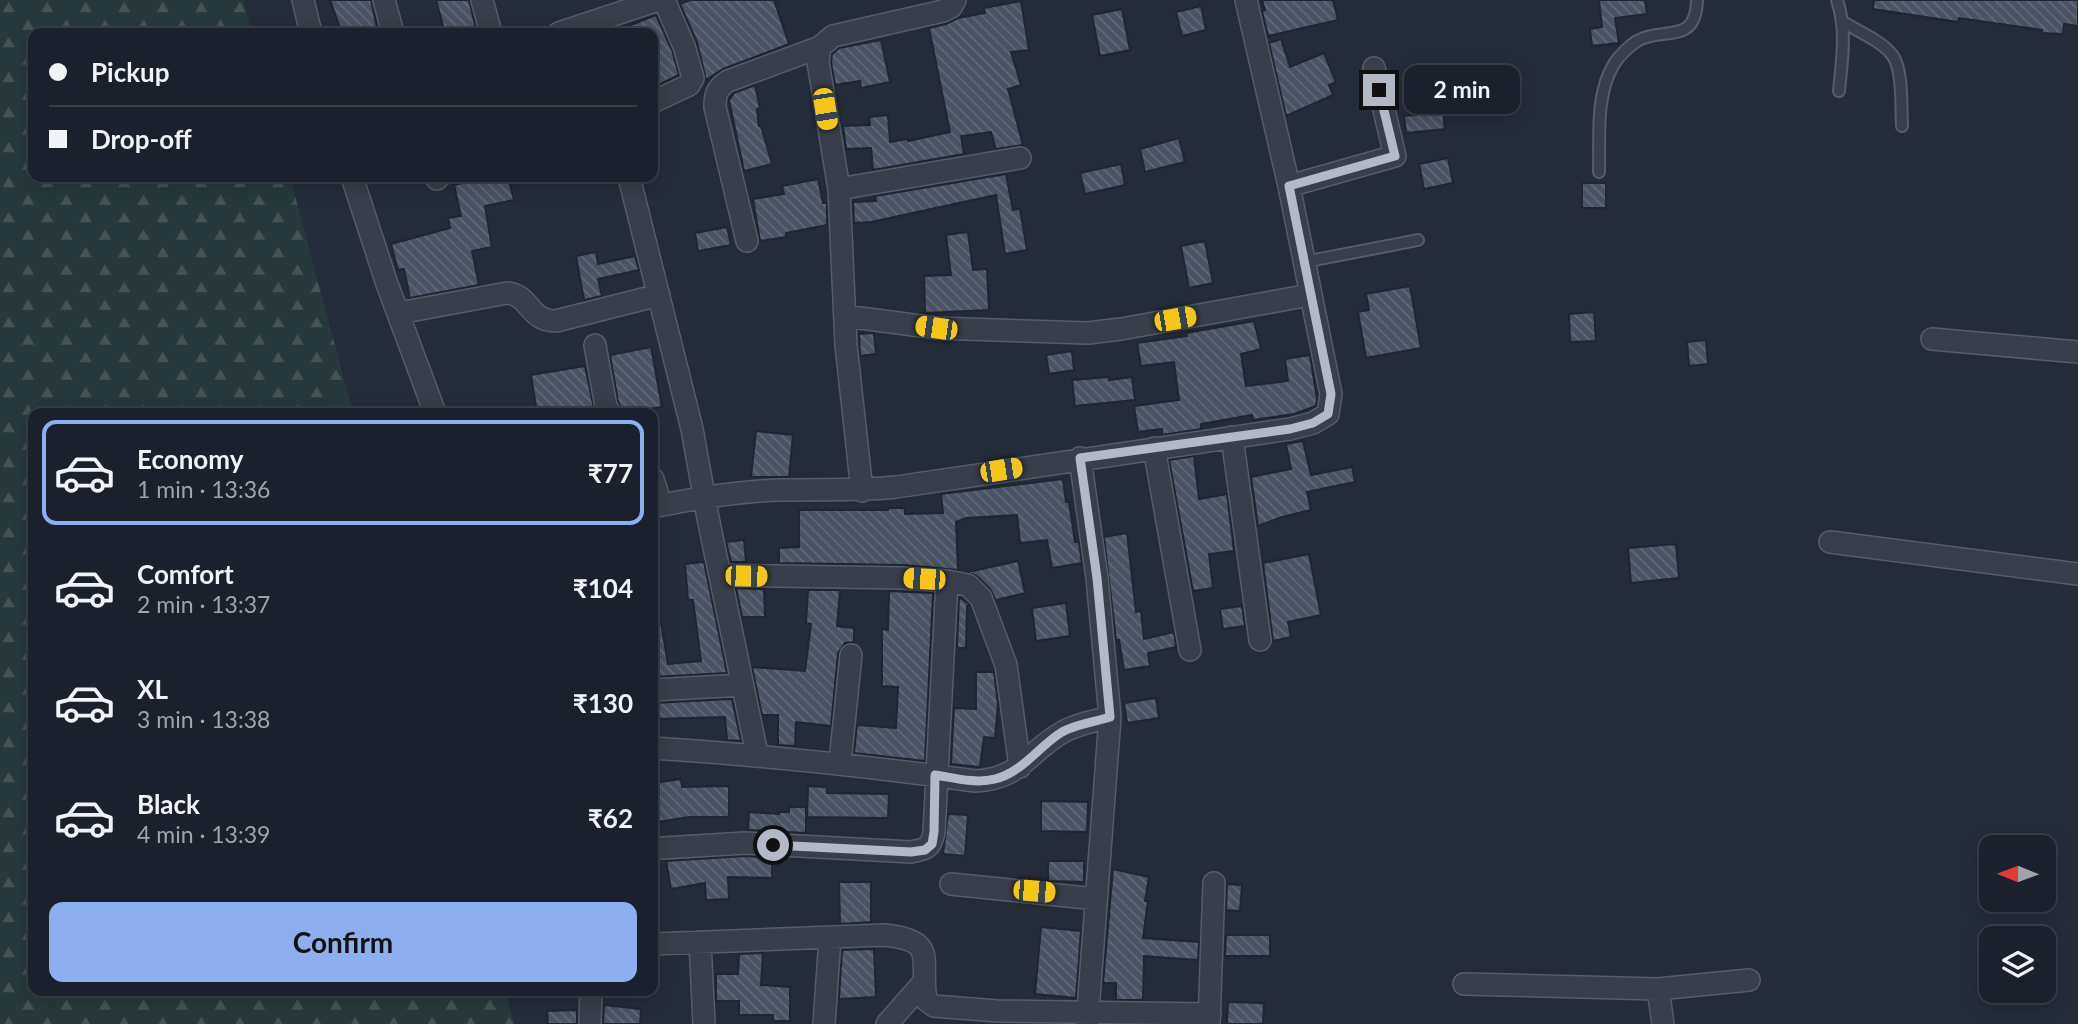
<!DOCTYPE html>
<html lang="en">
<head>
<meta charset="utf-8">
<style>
	body { margin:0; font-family:Lato,sans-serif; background:#282e38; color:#f1f3f6; height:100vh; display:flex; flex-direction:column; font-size:26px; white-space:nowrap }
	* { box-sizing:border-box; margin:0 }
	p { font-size:23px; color:#a0a3a9 }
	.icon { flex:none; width:38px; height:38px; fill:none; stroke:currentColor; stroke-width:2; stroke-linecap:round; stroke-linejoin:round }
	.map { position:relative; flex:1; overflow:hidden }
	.drawer { position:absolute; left:28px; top:408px; width:630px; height:588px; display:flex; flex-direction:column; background:#1b212c; border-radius:14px; box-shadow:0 4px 18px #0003,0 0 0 2px #393e48 }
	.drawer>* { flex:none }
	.hud { position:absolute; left:28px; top:28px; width:630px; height:154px; border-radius:14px; box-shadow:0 4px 18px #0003,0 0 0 2px #393e48; display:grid; align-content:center; height:154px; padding:0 21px; background:#1b212c }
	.needle { width:46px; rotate:271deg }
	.tools { position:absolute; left:1979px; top:835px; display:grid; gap:14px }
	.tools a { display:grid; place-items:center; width:77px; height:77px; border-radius:14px; background:#1b212c; box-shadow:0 4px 18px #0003,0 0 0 2px #393e48; font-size:35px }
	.end { position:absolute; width:32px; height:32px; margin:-16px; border:9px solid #b3b9c6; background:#111; box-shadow:0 0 0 4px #111 }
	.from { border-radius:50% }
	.bubble { position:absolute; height:49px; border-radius:14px; background:#1b212c; box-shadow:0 4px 18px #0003,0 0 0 2px #393e48; font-size:23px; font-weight:700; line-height:49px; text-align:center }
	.car { position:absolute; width:21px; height:42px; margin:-21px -10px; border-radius:9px; box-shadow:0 0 5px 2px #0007; background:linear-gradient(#f5c518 24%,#345 0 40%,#f5c518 0 76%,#345 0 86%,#f5c518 0) }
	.hud b { display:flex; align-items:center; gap:24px; height:66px; font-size:26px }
	.hud b+b { border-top:2px solid #393e48 }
	.hud i { width:18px; height:18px; background:#f1f3f6 }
	ul { padding:12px 0 0; list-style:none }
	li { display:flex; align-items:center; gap:21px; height:105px; margin:0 14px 10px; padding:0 7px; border:4px solid transparent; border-radius:14px }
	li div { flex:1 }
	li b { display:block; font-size:26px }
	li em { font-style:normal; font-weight:700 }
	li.selected { border-color:#8daff0 }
	li>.icon { width:63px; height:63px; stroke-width:1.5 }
	.primary-button { display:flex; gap:14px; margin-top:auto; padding:14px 21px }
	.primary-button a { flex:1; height:80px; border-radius:14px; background:#8daff0; color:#111; font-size:28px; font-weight:700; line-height:80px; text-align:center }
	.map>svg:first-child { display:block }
	.forest { fill:url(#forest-firs) }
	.building { fill:url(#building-back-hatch); stroke:#1f2531; stroke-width:2 }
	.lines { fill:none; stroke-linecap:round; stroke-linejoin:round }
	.lane-casing { stroke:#565c68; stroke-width:14 }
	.street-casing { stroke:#565c68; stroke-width:24 }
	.lane { stroke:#383e4a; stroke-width:10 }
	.street { stroke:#383e4a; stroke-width:21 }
	.route { stroke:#b3b9c6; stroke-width:9 }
</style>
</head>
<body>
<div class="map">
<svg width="2078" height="1024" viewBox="0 0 2078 1024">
	<defs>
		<pattern id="forest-firs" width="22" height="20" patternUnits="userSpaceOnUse" patternTransform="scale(1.75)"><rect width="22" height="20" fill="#27393c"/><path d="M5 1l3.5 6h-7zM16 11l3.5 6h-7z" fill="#445457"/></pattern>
		<pattern id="building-back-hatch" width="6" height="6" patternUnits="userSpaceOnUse" patternTransform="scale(1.75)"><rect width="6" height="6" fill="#4a5363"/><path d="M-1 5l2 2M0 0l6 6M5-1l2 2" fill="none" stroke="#626a78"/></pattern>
	</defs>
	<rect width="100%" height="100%" fill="#242c3a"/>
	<!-- forest -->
	<path class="forest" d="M 0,0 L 243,0 L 252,33 L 33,33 L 33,177 L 290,177 L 353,413 L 33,413 L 33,990 L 505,991 L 514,1024 L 0,1024 Z"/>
	<!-- building -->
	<path class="building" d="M 330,0 L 371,0 L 377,28 L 360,33 L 342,33 Z
		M 436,0 L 469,0 L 477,33 L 445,33 Z
		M 690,0 L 774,0 L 789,44 L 723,69 L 706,80 L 697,42 L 680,4 Z
		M 1262,0 L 1333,0 L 1338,20 L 1268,36 L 1262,11 L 1265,10 Z
		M 1599,0 L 1645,0 L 1647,14 L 1615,18 L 1619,43 L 1592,46 L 1590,29 L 1602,27 Z
		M 1874,0 L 2078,0 L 2078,26 L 2064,24 L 2063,34 L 2042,33 L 2042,30 L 1959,18 L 1958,22 L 1873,9 Z
		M 1021,1 L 1029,50 L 1011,52 L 1021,85 L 1008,89 L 1023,145 L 996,149 L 991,132 L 961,136 L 964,154 L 873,170 L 871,148 L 846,149 L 843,126 L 870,125 L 869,117 L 888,115 L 890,142 L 907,139 L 908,141 L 950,132 L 929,28 L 946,24 L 958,18 L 985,13 L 984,8 Z
		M 1201,6 L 1206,30 L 1182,36 L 1176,12 Z
		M 1122,9 L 1130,50 L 1100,56 L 1092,15 Z
		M 656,15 L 672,50 L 679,75 L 656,86 L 653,77 L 653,33 L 611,33 Z
		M 1281,39 L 1290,67 L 1324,53 L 1336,82 L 1329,85 L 1333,95 L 1286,116 L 1269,43 Z
		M 881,40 L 890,82 L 861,88 L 860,81 L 835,85 L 831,62 L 832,54 L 839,48 Z
		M 755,85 L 760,108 L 757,109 L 759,126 L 761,126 L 772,164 L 744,171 L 729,100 L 734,93 Z
		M 1443,112 L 1445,129 L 1406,133 L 1404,116 Z
		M 1179,138 L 1185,162 L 1145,172 L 1140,149 Z
		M 1448,158 L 1453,183 L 1424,189 L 1419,164 Z
		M 1121,164 L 1125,185 L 1085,194 L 1080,173 Z
		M 1006,174 L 1013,210 L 1020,209 L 1027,250 L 1005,254 L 996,195 L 871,222 L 854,223 L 853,202 L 876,201 L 875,196 Z
		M 491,177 L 508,177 L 514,200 L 485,206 L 492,247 L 472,251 L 479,285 L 410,298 L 404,269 L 398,270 L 391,244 L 450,228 L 448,218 L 461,216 L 454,185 Z
		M 818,179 L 823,203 L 827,203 L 827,225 L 786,233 L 786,237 L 760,241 L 753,199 L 784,194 L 782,186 Z
		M 1582,183 L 1606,183 L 1606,208 L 1582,208 Z
		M 727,227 L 731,245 L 698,251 L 695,233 Z
		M 968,232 L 973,270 L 987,269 L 989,310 L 925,313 L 924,276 L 951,275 L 946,235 Z
		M 1205,241 L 1213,283 L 1189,288 L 1181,246 Z
		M 596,252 L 598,264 L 635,256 L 639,270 L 598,279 L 602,296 L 584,300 L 576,256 Z
		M 1410,286 L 1421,348 L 1366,358 L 1358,312 L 1369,310 L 1366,294 Z
		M 1594,312 L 1596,341 L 1570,342 L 1569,314 Z
		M 1254,321 L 1261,349 L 1241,354 L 1246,386 L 1288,381 L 1285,359 L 1310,355 L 1317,399 L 1316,406 L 1294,414 L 1253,420 L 1252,415 L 1201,424 L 1201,429 L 1162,435 L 1162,429 L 1138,432 L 1134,406 L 1179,400 L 1174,362 L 1141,366 L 1137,343 L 1187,336 L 1186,333 Z
		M 874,333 L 876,354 L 860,356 L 859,334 Z
		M 1706,340 L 1708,364 L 1689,366 L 1687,342 Z
		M 651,347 L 662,407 L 623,413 L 618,402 L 610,355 Z
		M 1072,351 L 1074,370 L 1049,374 L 1046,355 Z
		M 585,366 L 595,413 L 537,413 L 531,375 Z
		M 1109,377 L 1109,380 L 1132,377 L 1135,400 L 1075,406 L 1072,380 Z
		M 756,431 L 793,435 L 789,477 L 751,477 Z
		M 1303,441 L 1311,475 L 1352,467 L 1355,482 L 1307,492 L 1311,510 L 1282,517 L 1258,526 L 1251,477 L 1291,469 L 1286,444 Z
		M 1194,456 L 1199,499 L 1227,494 L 1234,551 L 1209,554 L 1213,588 L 1193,591 L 1169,460 Z
		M 1063,479 L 1066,502 L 1069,502 L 1075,542 L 1079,542 L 1082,563 L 1052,568 L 1047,540 L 1020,543 L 1017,515 L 966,518 L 956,522 L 958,570 L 903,565 L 779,563 L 779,548 L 799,547 L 799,510 L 888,510 L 888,508 L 905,508 L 905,514 L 943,513 L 941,494 Z
		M 1127,533 L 1136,612 L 1141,611 L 1144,639 L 1174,632 L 1176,647 L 1148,653 L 1150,666 L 1124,670 L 1119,640 L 1116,640 L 1104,537 Z
		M 744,540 L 746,562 L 731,562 L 726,542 Z
		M 1676,544 L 1679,578 L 1631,583 L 1628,548 Z
		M 1309,554 L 1321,615 L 1288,622 L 1291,637 L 1273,641 L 1263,563 Z
		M 1018,561 L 1025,593 L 996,600 L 990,589 L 977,576 L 968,572 Z
		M 704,562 L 727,673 L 653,677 L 653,623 L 661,622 L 668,664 L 701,661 L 693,600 L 688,600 L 685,564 Z
		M 736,588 L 764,589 L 765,617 L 742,617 Z
		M 808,590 L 840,590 L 837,626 L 854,628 L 854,642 L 845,643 L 838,653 L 831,726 L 796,722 L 795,746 L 778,745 L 778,715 L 762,715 L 752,667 L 805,671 L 811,624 L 806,624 Z
		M 889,591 L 933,593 L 925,761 L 854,753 L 857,725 L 896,728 L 898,687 L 882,686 L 882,629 L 888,630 Z
		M 959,597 L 970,605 L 967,606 L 966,648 L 957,648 Z
		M 1066,603 L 1070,636 L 1036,641 L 1032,608 Z
		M 1242,606 L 1245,626 L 1223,629 L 1220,609 Z
		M 976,672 L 994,672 L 998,705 L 995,738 L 984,737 L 980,767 L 951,764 L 954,708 L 976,709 Z
		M 1156,698 L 1159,718 L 1127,723 L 1124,703 Z
		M 732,699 L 741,741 L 727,740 L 725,717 L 653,719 L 653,703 Z
		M 681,779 L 682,787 L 729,786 L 729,817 L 689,817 L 658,822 L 653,783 Z
		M 808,786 L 827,787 L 827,793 L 889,794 L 888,818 L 807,817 Z
		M 1041,801 L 1088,802 L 1087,832 L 1041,831 Z
		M 789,807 L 806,807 L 806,833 L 748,830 L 749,812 L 779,814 L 779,812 L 789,812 Z
		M 948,814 L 968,815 L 965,856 L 943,854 Z
		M 745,856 L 772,858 L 772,878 L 728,877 L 729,899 L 706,900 L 705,883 L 671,889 L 666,861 Z
		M 1048,861 L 1084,861 L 1084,882 L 1048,881 Z
		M 1113,869 L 1149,877 L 1145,901 L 1148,901 L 1143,938 L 1199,942 L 1198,960 L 1144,956 L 1143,1000 L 1116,1000 L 1116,983 L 1103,983 Z
		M 839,882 L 871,882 L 871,922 L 840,924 Z
		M 1227,884 L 1242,885 L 1240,911 L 1226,910 Z
		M 1041,927 L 1081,931 L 1076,998 L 1035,994 Z
		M 1226,935 L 1270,935 L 1270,956 L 1225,956 Z
		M 874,949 L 876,997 L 839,999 L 842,950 Z
		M 763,953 L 761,985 L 790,987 L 790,1021 L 773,1021 L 773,1015 L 739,1015 L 739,1001 L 716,1001 L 716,974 L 738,974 L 739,954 Z
		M 1228,1002 L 1264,1003 L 1263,1024 L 1227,1024 Z
		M 604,1005 L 641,1009 L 640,1024 L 603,1024 Z
		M 577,1010 L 577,1024 L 548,1024 L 547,1011 Z"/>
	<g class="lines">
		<defs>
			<path id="lane" d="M 1837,0 C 1847,30 1842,60 1839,91
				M 1843,22 C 1859,32 1882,41 1893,56 C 1903,71 1901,108 1902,126
				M 1599,172 C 1600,137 1595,95 1614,64 C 1619,56 1629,46 1637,41 C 1663,26 1696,46 1697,0
				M 1304,262 L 1418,240"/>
			<path id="street" d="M 303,0 L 311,33
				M 384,0 L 393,33
				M 482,0 L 491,33
				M 559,33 L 658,0
				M 653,102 L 689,85 L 693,78 L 684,46 L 664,0
				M 352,177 L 387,284 L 435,413
				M 437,177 L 437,179
				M 629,177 L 692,429 L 708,518 L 757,754
				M 1289,186 L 1395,156 L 1374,68
				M 839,189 L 1020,158
				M 747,241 L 715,107 C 715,94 717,88 728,81 L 820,47
				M 399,313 L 507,293 C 531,295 528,321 556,321 L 659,295
				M 845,316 L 936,328 L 1088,333 L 1121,329 L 1310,295
				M 1932,339 L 2078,352
				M 595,345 L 606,407 L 610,413
				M 1232,437 L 1260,640
				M 1154,448 L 1190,650
				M 1080,458 L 1097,578 L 1110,717 L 1087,1024
				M 653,479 L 661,505
				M 862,491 L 846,345 L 839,189 L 818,62 L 820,47 L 833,36 L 943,11 L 951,7 L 955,0
				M 653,507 C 696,498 738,491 782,490 C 820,489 858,491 896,487 L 1290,429 L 1313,423 L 1328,414 L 1331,394 L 1289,186 L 1246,0
				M 1830,542 L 2078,574
				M 720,575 L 902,578 L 947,581 L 968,585 L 981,598 L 1006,665 L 1020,767
				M 653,690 L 742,685
				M 653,748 C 761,755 868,766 975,781 C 1021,779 1027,752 1063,732 C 1076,724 1095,721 1110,717
				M 840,762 L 851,655
				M 663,848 L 745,843 L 911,852 C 926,849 931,848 934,832 L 947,581
				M 951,884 L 1096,899
				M 700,942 L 704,1024
				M 653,944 L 885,935 C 940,941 919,960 926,1000 L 934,1006 L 997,1011 L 1210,1014
				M 1464,984 L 1658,989 L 1663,1024
				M 1658,989 L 1749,980
				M 590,1024 L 591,990
				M 824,1024 L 830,938
				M 887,1024 L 923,983
				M 1209,1024 L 1214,883"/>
		</defs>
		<!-- lane casing -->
		<use href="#lane" class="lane-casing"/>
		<!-- street casing -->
		<use href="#street" class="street-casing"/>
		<!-- lane -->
		<use href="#lane" class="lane"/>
		<!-- street -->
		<use href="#street" class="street"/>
	</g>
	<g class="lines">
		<!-- route -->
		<path class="route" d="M 773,845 L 911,852 L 925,850 L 932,844 L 934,832 L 935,775 C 954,778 976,784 995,779 C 1023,772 1039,746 1062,732 C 1076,724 1095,722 1110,717 L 1097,578 L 1080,458 L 1290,429 L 1313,423 L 1328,414 L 1331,394 L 1289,186 L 1395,156 L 1379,90"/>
	</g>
</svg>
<div class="tools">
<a><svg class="needle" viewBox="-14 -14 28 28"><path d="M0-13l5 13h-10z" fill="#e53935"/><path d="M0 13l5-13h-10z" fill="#a0a3a9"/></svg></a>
<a><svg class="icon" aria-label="layers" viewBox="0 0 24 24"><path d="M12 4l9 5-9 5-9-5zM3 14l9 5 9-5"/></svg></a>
</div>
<i class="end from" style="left:773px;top:845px"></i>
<i class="end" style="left:1379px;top:90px"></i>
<div class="bubble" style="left:1404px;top:65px;width:116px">2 min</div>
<i class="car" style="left:825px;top:109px;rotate:171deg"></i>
<i class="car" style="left:1175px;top:319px;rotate:80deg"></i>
<i class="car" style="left:936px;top:328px;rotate:278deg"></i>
<i class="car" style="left:1001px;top:470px;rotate:81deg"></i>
<i class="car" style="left:746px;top:576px;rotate:91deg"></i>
<i class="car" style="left:924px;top:579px;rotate:273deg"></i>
<i class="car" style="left:1034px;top:891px;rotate:95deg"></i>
<div class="hud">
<b><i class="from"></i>Pickup</b>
<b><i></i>Drop-off</b>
</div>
<section class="drawer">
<ul>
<li class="selected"><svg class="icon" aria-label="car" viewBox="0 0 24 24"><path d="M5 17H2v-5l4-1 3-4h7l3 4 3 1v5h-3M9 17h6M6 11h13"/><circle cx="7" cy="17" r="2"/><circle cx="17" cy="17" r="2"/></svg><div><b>Economy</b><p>1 min · 13:36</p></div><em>₹77</em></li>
<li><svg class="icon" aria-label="car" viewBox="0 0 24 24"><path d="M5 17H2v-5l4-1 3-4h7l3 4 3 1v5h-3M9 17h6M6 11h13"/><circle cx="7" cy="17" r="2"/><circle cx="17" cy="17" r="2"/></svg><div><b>Comfort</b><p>2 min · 13:37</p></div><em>₹104</em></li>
<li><svg class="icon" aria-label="car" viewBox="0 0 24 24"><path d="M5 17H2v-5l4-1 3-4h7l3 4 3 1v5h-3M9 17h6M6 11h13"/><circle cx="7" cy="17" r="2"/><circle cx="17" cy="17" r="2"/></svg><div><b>XL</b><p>3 min · 13:38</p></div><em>₹130</em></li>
<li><svg class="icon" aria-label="car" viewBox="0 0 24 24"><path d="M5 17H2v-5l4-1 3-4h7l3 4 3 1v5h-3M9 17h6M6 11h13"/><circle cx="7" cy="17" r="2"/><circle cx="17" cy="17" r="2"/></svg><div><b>Black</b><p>4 min · 13:39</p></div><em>₹62</em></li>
</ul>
<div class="primary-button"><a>Confirm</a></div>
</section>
</div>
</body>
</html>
